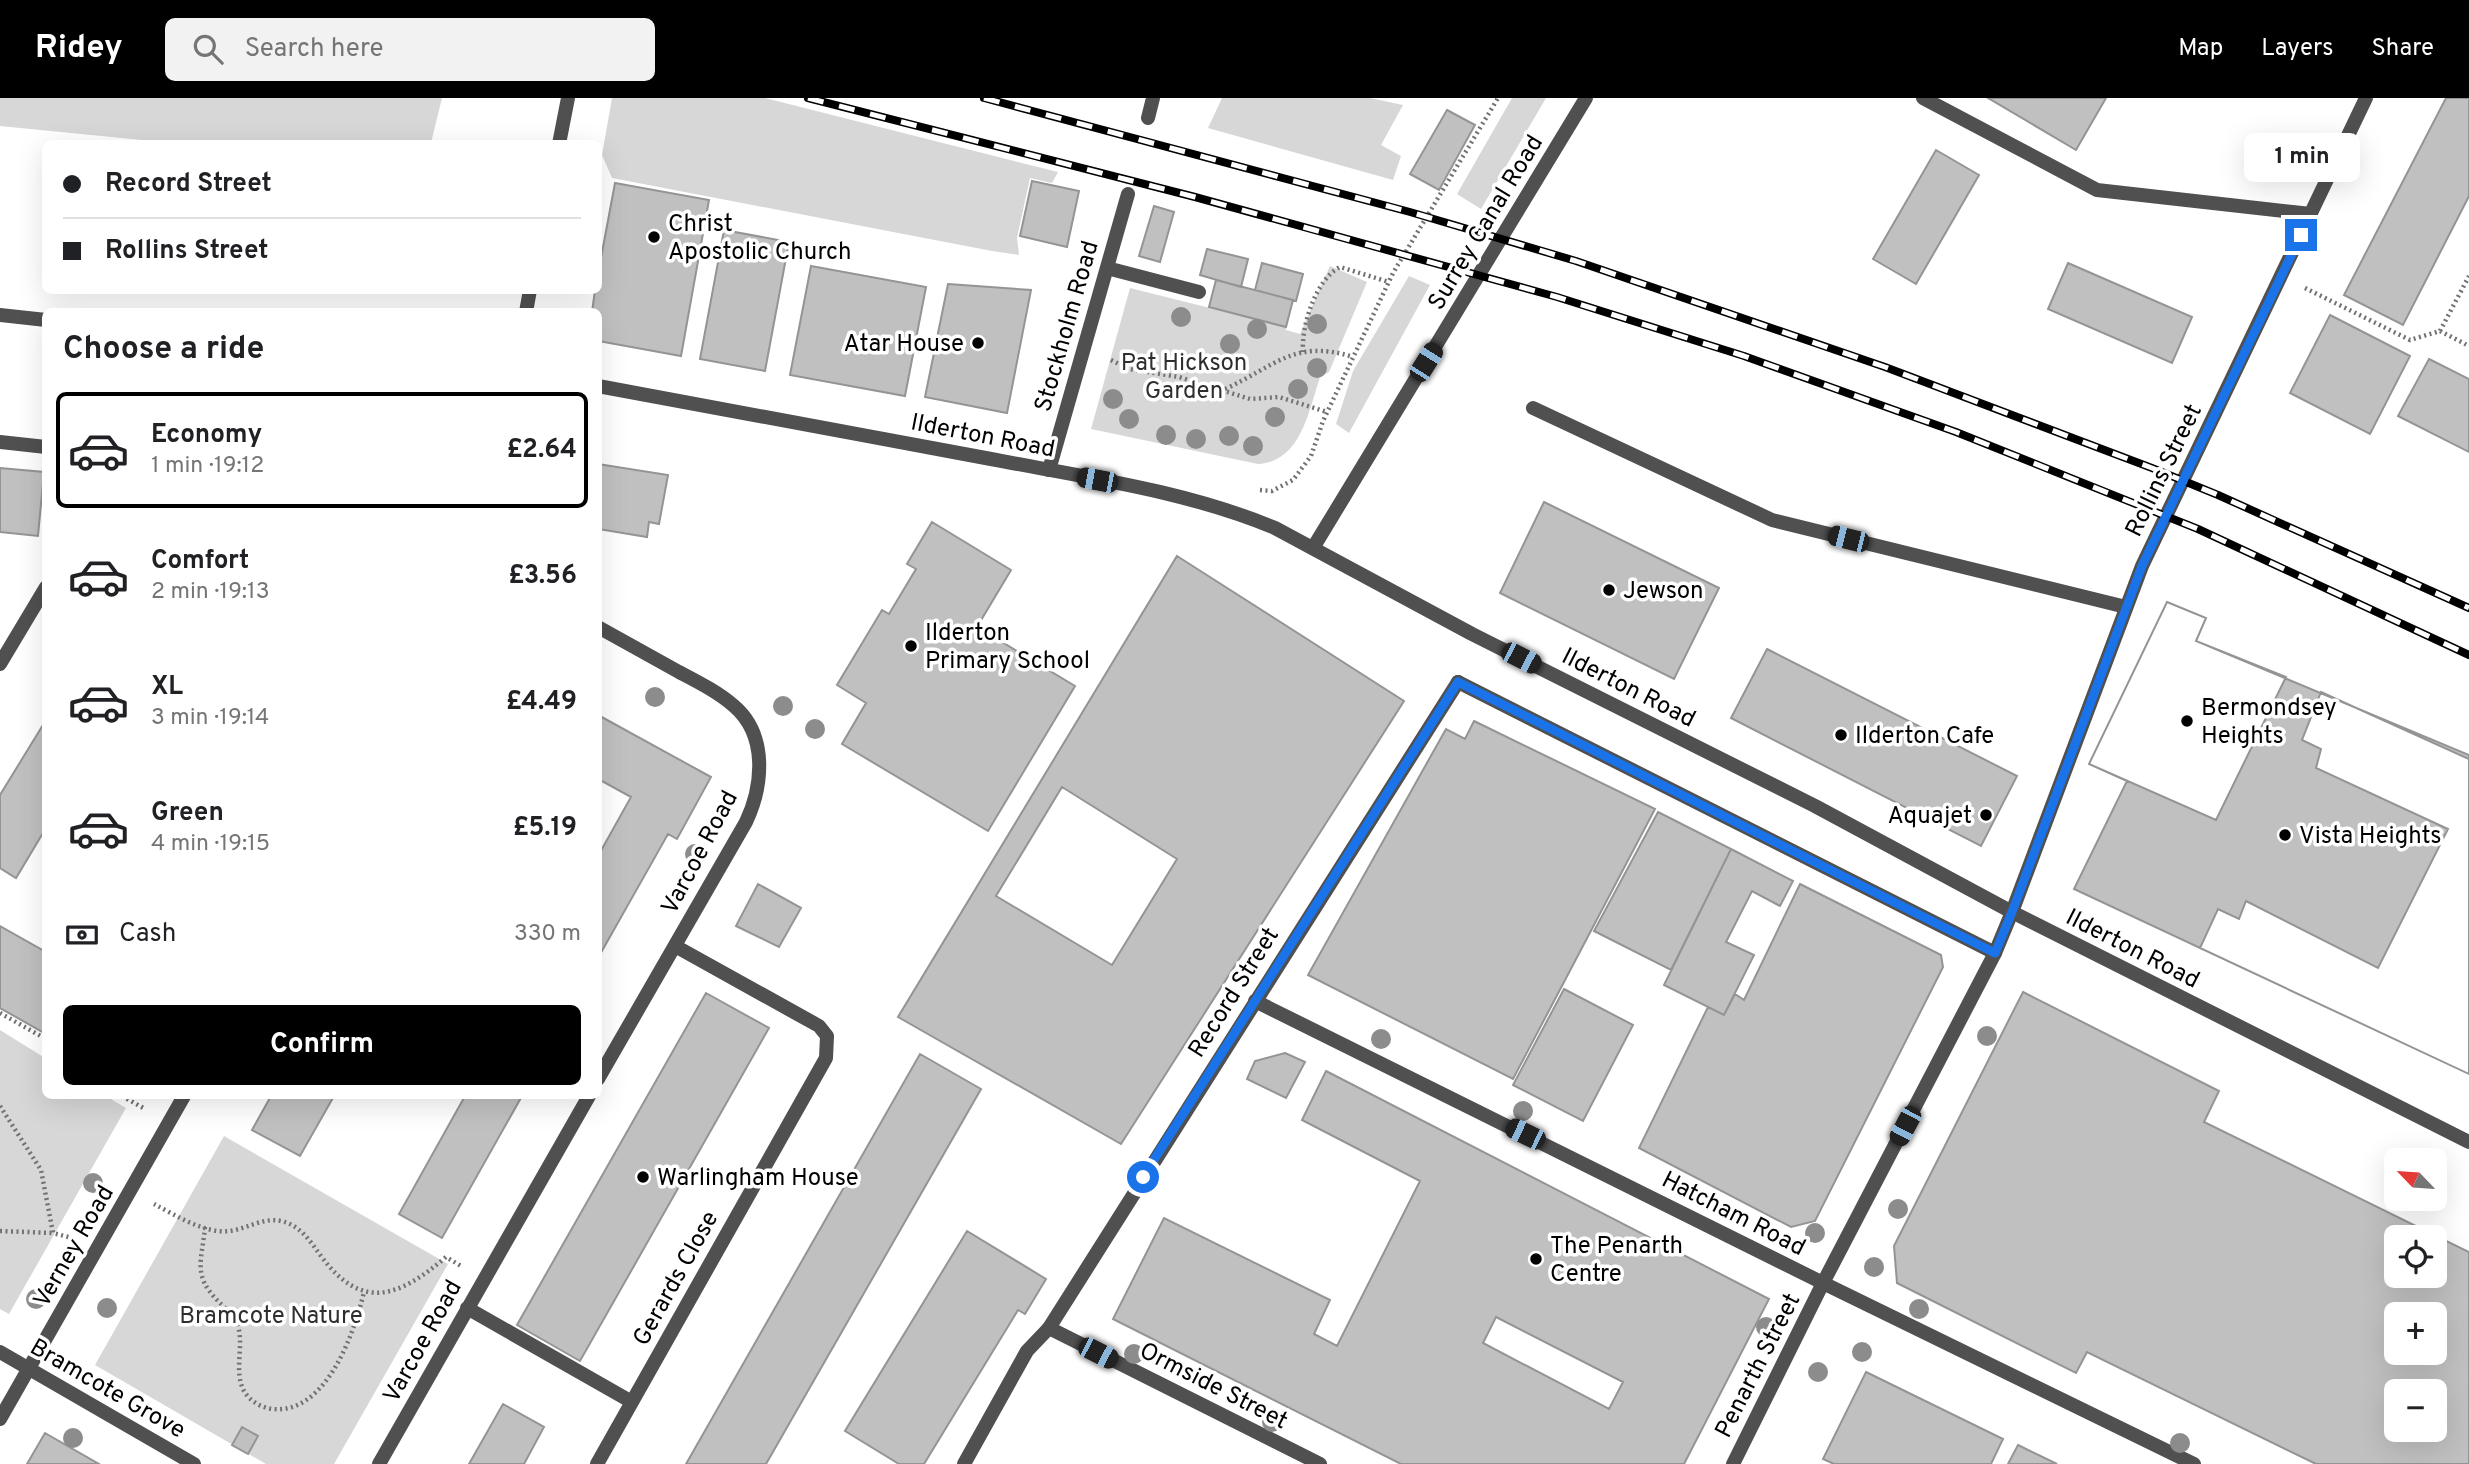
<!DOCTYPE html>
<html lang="en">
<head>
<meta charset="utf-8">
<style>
	body { margin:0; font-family:Overpass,sans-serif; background:#f2f2f2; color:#202124; height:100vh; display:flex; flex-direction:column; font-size:26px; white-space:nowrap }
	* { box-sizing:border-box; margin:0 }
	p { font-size:23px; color:#757577 }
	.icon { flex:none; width:38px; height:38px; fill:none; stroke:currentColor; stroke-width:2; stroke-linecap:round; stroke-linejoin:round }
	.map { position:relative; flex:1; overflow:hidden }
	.sheet { position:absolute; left:42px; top:210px; width:560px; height:791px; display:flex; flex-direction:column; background:#fff; border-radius:10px; box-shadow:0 7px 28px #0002 }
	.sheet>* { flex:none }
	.top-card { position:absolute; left:42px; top:42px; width:560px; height:154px; border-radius:10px; box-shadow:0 7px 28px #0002; display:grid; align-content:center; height:154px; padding:0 21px; background:#fff }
	.needle { width:46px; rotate:295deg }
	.controls { position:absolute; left:2384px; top:1050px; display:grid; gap:14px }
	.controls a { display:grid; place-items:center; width:63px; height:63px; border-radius:10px; background:#fff; box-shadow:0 7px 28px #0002; font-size:35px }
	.end { position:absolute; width:32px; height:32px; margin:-16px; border:9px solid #1a73e8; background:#fff; box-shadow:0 0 0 4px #fff }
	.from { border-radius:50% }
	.bubble { position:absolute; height:49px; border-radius:10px; background:#fff; box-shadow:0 7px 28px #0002; font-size:23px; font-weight:700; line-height:49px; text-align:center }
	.car { position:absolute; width:21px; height:42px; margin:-21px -10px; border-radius:9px; box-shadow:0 0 5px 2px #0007; background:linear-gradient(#222 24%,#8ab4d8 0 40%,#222 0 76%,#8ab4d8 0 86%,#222 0) }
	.top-card b { display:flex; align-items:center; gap:24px; height:66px; font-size:26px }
	.top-card b+b { border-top:2px solid #e0e0e0 }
	.top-card i { width:18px; height:18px; background:#202124 }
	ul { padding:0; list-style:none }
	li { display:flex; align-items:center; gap:21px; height:116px; margin:0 14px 10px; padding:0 7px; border:4px solid transparent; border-radius:10px }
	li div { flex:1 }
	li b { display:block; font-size:26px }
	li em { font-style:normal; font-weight:700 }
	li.selected { border-color:#000 }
	li>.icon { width:63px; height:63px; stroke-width:1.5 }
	h2 { padding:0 21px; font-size:32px; line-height:84px }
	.pay { display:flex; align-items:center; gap:18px; height:77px; padding:0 21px; font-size:26px }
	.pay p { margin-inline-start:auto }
	.button { display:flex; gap:14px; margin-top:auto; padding:14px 21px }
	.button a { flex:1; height:80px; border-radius:10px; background:#000; color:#fff; font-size:28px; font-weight:700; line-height:80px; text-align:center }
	header { display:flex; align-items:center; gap:42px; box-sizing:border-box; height:98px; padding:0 35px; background:#000; color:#fff }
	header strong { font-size:33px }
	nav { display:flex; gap:38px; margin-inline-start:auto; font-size:24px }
	.search { width:490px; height:63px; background:#f2f2f2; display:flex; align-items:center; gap:18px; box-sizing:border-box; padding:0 24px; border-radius:10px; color:#757577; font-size:26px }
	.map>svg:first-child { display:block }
	.green { fill:#d7d7d7 }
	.building { fill:#c0c0c0; stroke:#949494; stroke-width:2; fill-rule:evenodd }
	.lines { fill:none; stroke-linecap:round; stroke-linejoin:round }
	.path { stroke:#727272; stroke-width:4.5; stroke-dasharray:2 3.5; stroke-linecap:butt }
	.service { stroke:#505050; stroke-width:14 }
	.minor { stroke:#505050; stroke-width:14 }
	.tertiary { stroke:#505050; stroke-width:14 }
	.rail-casing { stroke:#000; stroke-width:8 }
	.rail { stroke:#fff; stroke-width:5; stroke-dasharray:16; stroke-linecap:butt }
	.tree { fill:#8c8c8c }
	.route { stroke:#1a73e8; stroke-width:9 }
	.poi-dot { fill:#000; stroke:#fff; stroke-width:2.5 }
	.labels { text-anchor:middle; stroke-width:7; stroke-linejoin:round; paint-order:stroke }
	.street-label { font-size:24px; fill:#000; stroke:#fff }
	.poi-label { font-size:24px; fill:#000; stroke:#fff; text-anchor:start }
	.park-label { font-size:24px; fill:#2e2e2e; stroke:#fff }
</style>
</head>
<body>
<header>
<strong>Ridey</strong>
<div class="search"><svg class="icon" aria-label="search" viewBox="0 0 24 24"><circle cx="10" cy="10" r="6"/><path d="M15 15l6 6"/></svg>Search here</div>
<nav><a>Map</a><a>Layers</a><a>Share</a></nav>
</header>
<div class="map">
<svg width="2469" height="1366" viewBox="0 0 2469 1366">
	<rect width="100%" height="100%" fill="#fff"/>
	<!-- green -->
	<path class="green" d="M 0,0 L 442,0 L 431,45 L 182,46 L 0,28 Z
		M 612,0 L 765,0 L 1058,74 L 1052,85 L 1030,80 L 1017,140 L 1019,157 L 992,153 L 612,80 L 602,57 Z
		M 1222,0 L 1370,0 L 1403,7 L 1381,47 L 1401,58 L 1393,82 L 1208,30 Z
		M 1512,0 L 1546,0 L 1481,111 L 1457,96 Z
		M 1330,168 L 1367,184 L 1329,274 L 1320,279 C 1309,312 1301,364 1258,366 L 1091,331 L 1130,190 L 1286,229 L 1286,232 L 1300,236 Z
		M 1409,178 L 1430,187 L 1349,335 L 1336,326 L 1353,273 Z
		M 0,932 L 45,960 L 46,998 L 106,998 L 126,1010 L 9,1216 L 0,1211 Z
		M 224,1038 L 448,1166 L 334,1366 L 266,1366 L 95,1267 Z"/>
	<!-- building -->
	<path class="building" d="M 1988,0 L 2106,0 L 2076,52 Z
		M 2446,0 L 2469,0 L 2469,98 L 2403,227 L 2344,197 Z
		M 1447,12 L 1475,27 L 1439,92 L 1410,76 Z
		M 1936,52 L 1979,77 L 1916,186 L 1873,161 Z
		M 1032,83 L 1079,93 L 1067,149 L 1020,138 Z
		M 615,85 L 709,102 L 681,258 L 598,243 L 598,214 L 592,214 L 595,192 L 598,192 L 598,176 Z
		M 1154,108 L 1174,114 L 1160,164 L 1139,158 Z
		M 724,132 L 789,144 L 765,273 L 700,261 Z
		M 1207,151 L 1248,161 L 1241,189 L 1200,177 Z
		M 1262,165 L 1303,176 L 1296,203 L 1255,192 Z
		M 2068,165 L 2192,219 L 2172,265 L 2048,211 Z
		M 811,168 L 926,189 L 905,298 L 790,277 Z
		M 1216,182 L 1293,202 L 1286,229 L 1209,209 Z
		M 948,186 L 1031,192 L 1007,315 L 925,299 Z
		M 2330,217 L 2410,258 L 2370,336 L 2290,295 Z
		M 2429,261 L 2469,281 L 2469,354 L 2398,318 Z
		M 598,366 L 668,377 L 659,426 L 649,424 L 647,439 L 598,431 Z
		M 0,370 L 44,374 L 38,438 L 0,434 Z
		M 1544,404 L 1719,490 L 1674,581 L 1500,495 Z
		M 932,424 L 1011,472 L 977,529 L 1075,588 L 988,733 L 842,646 L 866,605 L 837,587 L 882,512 L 889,516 L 916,471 L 907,466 Z
		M 1177,458 L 1404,603 L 1121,1046 L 898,919 ZM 1062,689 L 1177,761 L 1112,867 L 996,798 Z
		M 2167,504 L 2206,520 L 2196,543 L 2469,657 L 2469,976 L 2074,791 L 2127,683 L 2089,666 Z
		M 2167,504 L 2206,520 L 2196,543 L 2286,579 L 2216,722 L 2089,666 Z
		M 1767,551 L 2017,678 L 1981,748 L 1731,620 Z
		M 2321,594 L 2469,661 L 2469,976 L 2200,850 L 2218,811 L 2239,821 L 2246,803 L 2378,870 L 2448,731 L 2316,670 L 2321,651 L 2302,642 Z
		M 598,617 L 711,679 L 677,741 L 668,736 L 598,860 L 598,758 L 631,699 L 598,681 Z
		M 46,622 L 46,730 L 16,780 L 0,770 L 0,697 Z
		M 1474,623 L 1655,711 L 1513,981 L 1308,877 L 1446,631 L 1465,641 Z
		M 1658,714 L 1731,751 L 1671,872 L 1594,833 Z
		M 1731,751 L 1793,783 L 1780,808 L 1752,793 L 1726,844 L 1754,857 L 1724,917 L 1664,887 Z
		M 758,786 L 801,810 L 779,849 L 736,828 Z
		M 1800,786 L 1941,857 L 1943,869 L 1815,1123 L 1791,1129 L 1639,1050 L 1708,909 L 1724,917 L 1735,896 L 1744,902 Z
		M 0,828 L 46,854 L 46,936 L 0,910 Z
		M 1564,891 L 1633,927 L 1583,1023 L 1513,987 Z
		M 2023,894 L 2219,993 L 2204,1024 L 2469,1154 L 2469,1366 L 2316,1366 L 2087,1254 L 2076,1275 L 1897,1185 L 1894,1148 ZM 2396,1139 L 2434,1139 L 2434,1178 L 2396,1178 ZM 2396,1216 L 2434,1216 L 2434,1255 L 2396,1255 ZM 2396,1293 L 2434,1293 L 2434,1332 L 2396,1332 Z
		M 706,895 L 769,930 L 580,1263 L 517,1227 Z
		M 1285,955 L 1305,964 L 1286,1000 L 1247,981 L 1255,963 Z
		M 920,956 L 981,991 L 766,1366 L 686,1366 Z
		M 1326,973 L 1769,1201 L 1684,1366 L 1401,1366 L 1113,1221 L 1164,1120 L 1330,1202 L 1314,1236 L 1337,1248 L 1420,1083 L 1302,1022 ZM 1496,1219 L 1623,1284 L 1609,1311 L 1483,1245 Z
		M 271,998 L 334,998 L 300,1058 L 252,1032 Z
		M 465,998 L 522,998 L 442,1140 L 399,1116 Z
		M 967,1133 L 1046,1181 L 1025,1216 L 1018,1212 L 924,1366 L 899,1366 L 845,1333 Z
		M 1866,1274 L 2003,1341 L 1991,1366 L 1834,1366 L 1823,1361 Z
		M 503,1306 L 544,1329 L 524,1366 L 469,1366 Z
		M 242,1329 L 258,1338 L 248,1356 L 232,1347 Z
		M 45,1335 L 99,1366 L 27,1366 Z
		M 2018,1347 L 2057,1366 L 2008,1366 Z"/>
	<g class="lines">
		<!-- path -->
		<path class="path" d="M 2305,190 L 2410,242 L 2440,233 L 2469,248
			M 2440,233 L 2469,178
			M 1303,254 C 1301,228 1316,181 1340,169 L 1389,184
			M 1111,262 L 1129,271 L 1179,279 L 1250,301 L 1279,299 L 1327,314
			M 1225,291 C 1274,269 1295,240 1353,259
			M 1260,392 L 1272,393 L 1293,382 L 1311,358 L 1323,323 L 1393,175 L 1498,0
			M 0,915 L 46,941
			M 122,998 L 145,1011
			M 0,1008 L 41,1072 L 53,1135 L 72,1140
			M 154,1106 C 175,1117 205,1136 229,1133 C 247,1131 263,1119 281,1123 C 300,1127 310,1143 321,1158 C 362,1214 399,1199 446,1159 L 461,1168
			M 205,1129 C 202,1162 192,1177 218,1203 C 225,1210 235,1218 238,1228 C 244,1249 234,1271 243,1291 C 248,1302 261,1310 273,1311 C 326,1316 354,1236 364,1194
			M 0,1133 L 53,1135"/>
		<!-- service -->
		<path class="service" d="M 1923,0 L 2097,92 L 2311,116
			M 1148,20 L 1153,0
			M 1107,170 L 1199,194
			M 1533,310 L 1772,422 L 2126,509
			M 1049,372 L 1128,96
			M 1458,584 L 1995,855
			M 964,1366 L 1027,1253 L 1049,1230"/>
		<!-- minor -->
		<path class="minor" d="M 559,46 L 568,0
			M 526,214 L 530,192
			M 0,344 L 46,349
			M 598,529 C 625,544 652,559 679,574 C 698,584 718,594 734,608 C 768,637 763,688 746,724 L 598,981
			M 0,566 L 46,489
			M 1255,903 L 1823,1185 L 2194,1366
			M 467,1210 L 632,1304
			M 0,1254 L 194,1366
			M 0,1321 L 184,998
			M 379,1366 L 589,998
			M 597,1366 L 826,960 L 827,938 L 819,928 L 675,848
			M 1320,1366 L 1049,1230 L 1458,584
			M 1733,1366 L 1823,1185 L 1995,855 L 2012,814 L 2142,468 L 2366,0"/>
		<!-- tertiary -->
		<path class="tertiary" d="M 0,217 L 46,222
			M 598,288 C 730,312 860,337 991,361 C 1085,379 1187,393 1275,430 L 1472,536 L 1815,708 L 2012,814 L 2469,1044
			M 1313,450 L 1586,0"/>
		<defs>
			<path id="rail" d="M 808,0 L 1195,99 L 1557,199 L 1744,258 L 1956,334 L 2198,431 L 2469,557
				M 984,0 L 1410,114 L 1576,163 L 1885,269 L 2152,370 L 2218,397 L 2469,510"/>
		</defs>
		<!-- rail casing -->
		<use href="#rail" class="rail-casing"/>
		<!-- rail -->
		<use href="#rail" class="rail"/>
	</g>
	<!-- trees -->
	<g class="tree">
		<circle cx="1181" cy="219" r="10"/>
		<circle cx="1317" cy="226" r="10"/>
		<circle cx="1257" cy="231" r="10"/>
		<circle cx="1230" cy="246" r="10"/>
		<circle cx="1317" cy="270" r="10"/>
		<circle cx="1298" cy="291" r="10"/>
		<circle cx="1113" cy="301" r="10"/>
		<circle cx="1275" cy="319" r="10"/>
		<circle cx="1129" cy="321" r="10"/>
		<circle cx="1166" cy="337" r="10"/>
		<circle cx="1229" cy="338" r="10"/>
		<circle cx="1196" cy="341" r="10"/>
		<circle cx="1253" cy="348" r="10"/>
		<circle cx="655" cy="599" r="10"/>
		<circle cx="783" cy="608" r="10"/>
		<circle cx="815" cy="631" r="10"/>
		<circle cx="695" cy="756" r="10"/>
		<circle cx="1987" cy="938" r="10"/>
		<circle cx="1381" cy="941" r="10"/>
		<circle cx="1523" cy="1013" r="10"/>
		<circle cx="93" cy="1085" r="10"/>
		<circle cx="1898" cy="1111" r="10"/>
		<circle cx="1815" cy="1135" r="10"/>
		<circle cx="1874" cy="1169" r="10"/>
		<circle cx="36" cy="1201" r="10"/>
		<circle cx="107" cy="1210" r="10"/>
		<circle cx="1919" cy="1211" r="10"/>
		<circle cx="1766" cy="1229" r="10"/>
		<circle cx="1862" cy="1254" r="10"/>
		<circle cx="1134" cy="1256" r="10"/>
		<circle cx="1818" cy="1274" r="10"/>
		<circle cx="1272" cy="1324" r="10"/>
		<circle cx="73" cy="1340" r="10"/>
		<circle cx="2180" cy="1345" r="10"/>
	</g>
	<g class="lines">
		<!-- route -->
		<path class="route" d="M 1143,1079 L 1458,584 L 1995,855 L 2012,814 L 2142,468 L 2301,137"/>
	</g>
	<!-- markers -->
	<g class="poi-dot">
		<circle cx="654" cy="139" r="7"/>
		<circle cx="978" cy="245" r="7"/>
		<circle cx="1609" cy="492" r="7"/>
		<circle cx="911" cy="548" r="7"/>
		<circle cx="2187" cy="623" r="7"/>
		<circle cx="1841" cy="637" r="7"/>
		<circle cx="1986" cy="717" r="7"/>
		<circle cx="2285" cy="737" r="7"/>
		<circle cx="643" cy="1079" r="7"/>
		<circle cx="1536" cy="1161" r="7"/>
	</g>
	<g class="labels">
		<!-- street labels -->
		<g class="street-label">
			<text transform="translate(1485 124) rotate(-59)" y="8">Surrey Canal Road</text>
			<text transform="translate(1066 228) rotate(-74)" y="8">Stockholm Road</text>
			<text transform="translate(983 337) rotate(11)" y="8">Ilderton Road</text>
			<text transform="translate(2163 372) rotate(-64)" y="8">Rollins Street</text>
			<text transform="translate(1629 589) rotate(27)" y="8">Ilderton Road</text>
			<text transform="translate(699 754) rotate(-62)" y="8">Varcoe Road</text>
			<text transform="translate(2133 850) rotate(27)" y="8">Ilderton Road</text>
			<text transform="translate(1233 894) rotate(-58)" y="8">Record Street</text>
			<text transform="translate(1734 1115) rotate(27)" y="8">Hatcham Road</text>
			<text transform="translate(73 1148) rotate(-60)" y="8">Verney Road</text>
			<text transform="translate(675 1180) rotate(-61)" y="8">Gerards Close</text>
			<text transform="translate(422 1243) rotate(-61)" y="8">Varcoe Road</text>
			<text transform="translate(1757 1267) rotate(-63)" y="8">Penarth Street</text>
			<text transform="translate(1214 1287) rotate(27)" y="8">Ormside Street</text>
			<text transform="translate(108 1290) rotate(30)" y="8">Bramcote Grove</text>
		</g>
		<!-- poi labels -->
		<g class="poi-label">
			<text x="668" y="133">Christ<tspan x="668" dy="28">Apostolic Church</tspan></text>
			<text x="964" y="253" text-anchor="end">Atar House</text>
			<text x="1623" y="500">Jewson</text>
			<text x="925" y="542">Ilderton<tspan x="925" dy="28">Primary School</tspan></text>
			<text x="2201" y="617">Bermondsey<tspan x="2201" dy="28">Heights</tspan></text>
			<text x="1855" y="645">Ilderton Cafe</text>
			<text x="1972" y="725" text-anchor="end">Aquajet</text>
			<text x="2299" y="745">Vista Heights</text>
			<text x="657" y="1087">Warlingham House</text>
			<text x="1550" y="1155">The Penarth<tspan x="1550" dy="28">Centre</tspan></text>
		</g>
		<!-- park labels -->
		<g class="park-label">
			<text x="1184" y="272">Pat Hickson<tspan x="1184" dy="28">Garden</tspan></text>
			<text x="271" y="1225">Bramcote Nature</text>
		</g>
	</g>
</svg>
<div class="controls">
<a><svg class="needle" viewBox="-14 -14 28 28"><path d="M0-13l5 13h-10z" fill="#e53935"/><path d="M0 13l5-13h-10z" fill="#757577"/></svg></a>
<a><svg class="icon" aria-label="locate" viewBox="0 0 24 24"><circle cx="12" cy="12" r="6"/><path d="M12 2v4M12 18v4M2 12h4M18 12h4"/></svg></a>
<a>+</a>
<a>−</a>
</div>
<i class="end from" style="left:1143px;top:1079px"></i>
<i class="end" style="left:2301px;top:137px"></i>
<div class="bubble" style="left:2244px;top:35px;width:116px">1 min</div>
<i class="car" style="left:1426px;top:264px;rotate:32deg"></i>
<i class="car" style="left:1097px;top:382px;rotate:281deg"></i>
<i class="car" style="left:1848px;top:441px;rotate:284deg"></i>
<i class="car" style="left:1521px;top:560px;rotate:117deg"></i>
<i class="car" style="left:1905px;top:1028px;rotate:208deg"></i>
<i class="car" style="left:1525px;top:1036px;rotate:296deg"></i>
<i class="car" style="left:1098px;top:1255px;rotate:117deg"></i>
<div class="top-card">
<b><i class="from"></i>Record Street</b>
<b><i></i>Rollins Street</b>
</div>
<section class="sheet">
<h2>Choose a ride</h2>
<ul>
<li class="selected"><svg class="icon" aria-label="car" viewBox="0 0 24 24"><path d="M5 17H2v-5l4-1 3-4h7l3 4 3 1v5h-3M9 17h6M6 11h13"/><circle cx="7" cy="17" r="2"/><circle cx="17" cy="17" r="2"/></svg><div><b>Economy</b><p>1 min · 19:12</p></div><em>£2.64</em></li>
<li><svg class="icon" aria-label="car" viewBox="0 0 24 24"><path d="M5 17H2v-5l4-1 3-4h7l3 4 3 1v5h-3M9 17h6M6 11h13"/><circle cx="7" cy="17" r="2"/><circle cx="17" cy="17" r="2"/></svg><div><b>Comfort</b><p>2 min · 19:13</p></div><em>£3.56</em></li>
<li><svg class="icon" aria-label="car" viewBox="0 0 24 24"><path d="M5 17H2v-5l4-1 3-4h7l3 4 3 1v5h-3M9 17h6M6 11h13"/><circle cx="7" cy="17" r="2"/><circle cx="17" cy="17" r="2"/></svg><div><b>XL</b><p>3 min · 19:14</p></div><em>£4.49</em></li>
<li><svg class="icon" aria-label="car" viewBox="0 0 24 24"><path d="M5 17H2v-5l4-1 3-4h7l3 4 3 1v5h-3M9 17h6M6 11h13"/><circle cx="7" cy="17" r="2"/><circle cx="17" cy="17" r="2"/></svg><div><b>Green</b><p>4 min · 19:15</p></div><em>£5.19</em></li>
</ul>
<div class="pay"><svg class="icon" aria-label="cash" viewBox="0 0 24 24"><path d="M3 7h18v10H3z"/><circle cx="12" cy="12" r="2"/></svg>Cash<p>330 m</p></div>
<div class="button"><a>Confirm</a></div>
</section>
</div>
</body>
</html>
